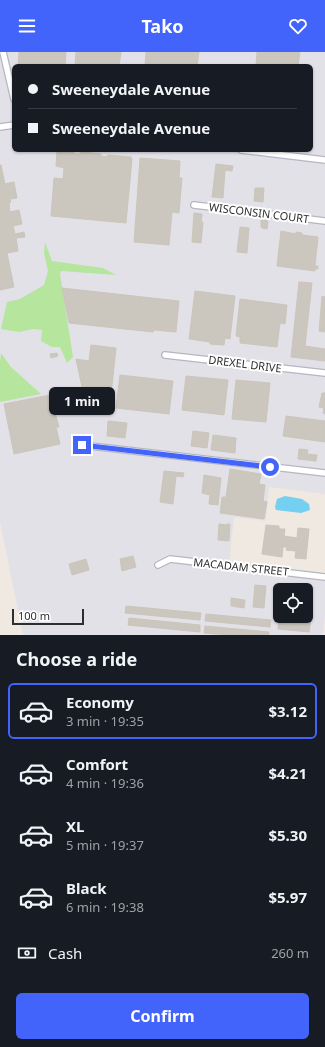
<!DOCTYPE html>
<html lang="en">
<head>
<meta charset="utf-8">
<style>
	body { margin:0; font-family:"Noto Sans",sans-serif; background:#242831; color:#f1f3f6; height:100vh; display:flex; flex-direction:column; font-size:15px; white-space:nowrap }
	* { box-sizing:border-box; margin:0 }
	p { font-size:13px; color:#9ea1a6 }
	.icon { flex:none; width:22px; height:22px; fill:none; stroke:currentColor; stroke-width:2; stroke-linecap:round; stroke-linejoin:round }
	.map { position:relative; height:583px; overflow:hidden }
	.side { display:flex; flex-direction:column; background:#171b24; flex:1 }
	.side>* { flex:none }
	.top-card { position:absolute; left:12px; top:12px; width:301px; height:88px; border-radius:6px; box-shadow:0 1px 3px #0004; display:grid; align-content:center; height:88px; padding:0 16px; background:#171b24 }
	.buttons { position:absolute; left:273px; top:531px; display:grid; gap:8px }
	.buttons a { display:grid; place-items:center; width:40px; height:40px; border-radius:6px; background:#171b24; box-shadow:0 1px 3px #0004; font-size:20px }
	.scale { position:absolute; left:12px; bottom:10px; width:72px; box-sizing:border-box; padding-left:4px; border:2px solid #2e2e2e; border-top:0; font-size:11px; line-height:14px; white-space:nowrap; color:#2e2e2e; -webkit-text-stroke:3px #fff; paint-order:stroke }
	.end { position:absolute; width:18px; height:18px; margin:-9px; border:5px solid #4264fb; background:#fff; box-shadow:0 0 0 2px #fff }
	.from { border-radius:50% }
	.bubble { position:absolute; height:28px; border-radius:6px; background:#171b24; box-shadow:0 1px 3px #0004; font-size:13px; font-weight:700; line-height:28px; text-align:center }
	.top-card b { display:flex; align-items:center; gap:14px; height:38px; font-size:15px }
	.top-card b+b { border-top:1px solid #363941 }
	.top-card i { width:10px; height:10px; background:#f1f3f6 }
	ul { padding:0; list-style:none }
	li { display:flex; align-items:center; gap:12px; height:56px; margin:0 8px 6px; padding:0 8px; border:2px solid transparent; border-radius:6px }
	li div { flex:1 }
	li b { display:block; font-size:15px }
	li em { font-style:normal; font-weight:700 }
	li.on { border-color:#4264fb }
	li>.icon { width:36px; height:36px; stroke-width:1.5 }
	h2 { padding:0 16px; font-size:18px; line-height:48px }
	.pay { display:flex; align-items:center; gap:10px; height:44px; padding:0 16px; font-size:15px }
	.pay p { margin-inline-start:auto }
	.action { display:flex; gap:8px; margin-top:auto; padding:8px 16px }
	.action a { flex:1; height:46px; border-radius:6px; background:#4264fb; color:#fff; font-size:16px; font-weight:700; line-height:46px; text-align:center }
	header { display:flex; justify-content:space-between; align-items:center; height:52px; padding:0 16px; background:#4264fb; color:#fff; font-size:18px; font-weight:700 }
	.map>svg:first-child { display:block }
	.industrial { fill:#e3e1e8; fill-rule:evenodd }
	.green { fill:#b6e59e }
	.water { fill:#75cff0 }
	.building { fill:#cbc7bf; stroke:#cbc5ba }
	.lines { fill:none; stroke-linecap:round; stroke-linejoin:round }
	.minor-casing { stroke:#b4b7c1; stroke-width:8 }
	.minor { stroke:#fff; stroke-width:5.5 }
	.route { stroke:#4264fb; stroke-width:5 }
	.labels { text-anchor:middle; stroke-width:4; stroke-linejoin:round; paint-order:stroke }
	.street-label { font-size:11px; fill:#2e2e2e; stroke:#fff }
</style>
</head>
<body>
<header><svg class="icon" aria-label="menu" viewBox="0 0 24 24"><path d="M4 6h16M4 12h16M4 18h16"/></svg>Tako<svg class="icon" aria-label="heart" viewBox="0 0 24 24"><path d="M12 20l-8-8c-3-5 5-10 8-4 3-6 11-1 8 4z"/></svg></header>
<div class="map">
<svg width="325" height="583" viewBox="0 0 325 583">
	<rect width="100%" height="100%" fill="#efe9e1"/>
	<!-- industrial -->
	<path class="industrial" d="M 0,0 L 325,0 L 325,442 L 269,435 L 266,469 L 234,465 L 229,514 L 325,525 L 325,563 L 323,583 L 23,583 L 0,470 ZM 14,14 L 311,14 L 311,98 L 14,98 ZM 280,538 L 306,538 L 306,564 L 280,564 Z"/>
	<!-- green -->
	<path class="green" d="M 45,190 L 52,209 L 103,216 L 116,223 L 61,219 L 60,222 L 73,305 L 67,311 L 60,295 L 52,295 L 41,289 L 42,278 L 33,277 L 19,280 L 1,277 L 7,250 L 20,247 L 44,233 L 48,219 L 44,201 Z
		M 1,301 L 11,315 L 41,342 L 0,350 L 0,310 Z"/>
	<!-- water -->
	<path class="water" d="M 285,444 L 302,447 L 309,452 L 310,458 L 301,461 L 276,458 L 275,455 L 277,447 Z"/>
	<!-- building -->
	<path class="building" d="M 19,0 L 66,0 L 65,14 L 18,14 Z
		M 76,0 L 121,0 L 119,14 L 75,14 Z
		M 146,0 L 199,0 L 197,14 L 145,14 Z
		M 257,0 L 300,0 L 298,14 L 256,14 Z
		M 58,98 L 73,100 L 75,102 L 80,102 L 81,100 L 101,102 L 101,104 L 106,105 L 108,103 L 131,105 L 132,107 L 126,171 L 51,164 L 54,126 L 63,127 L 64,116 L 56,114 L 57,99 Z
		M 140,106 L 180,109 L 179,126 L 182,126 L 179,161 L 172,160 L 169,193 L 134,190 Z
		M 216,112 L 233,114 L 232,119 L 225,118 L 223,146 L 212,145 Z
		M 0,113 L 1,113 L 5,132 L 14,130 L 17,146 L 10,147 L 11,150 L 9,151 L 10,160 L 19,158 L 22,172 L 13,174 L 15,182 L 24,180 L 25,185 L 16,186 L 18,199 L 7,201 L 14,235 L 0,238 Z
		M 255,136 L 264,136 L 263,150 L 254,149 Z
		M 194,161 L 202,162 L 201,170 L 203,170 L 201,191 L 192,190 Z
		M 261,168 L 268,169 L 267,177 L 262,176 L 261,175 Z
		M 240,175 L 249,176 L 247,201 L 237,200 Z
		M 281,179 L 296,182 L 296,180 L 302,181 L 302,183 L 318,185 L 315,214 L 318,214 L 318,217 L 315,217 L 315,219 L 277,214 Z
		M 299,230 L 312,231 L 305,294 L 325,297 L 325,309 L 291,305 Z
		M 62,236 L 179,249 L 176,280 L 154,278 L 153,280 L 69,271 Z
		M 195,239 L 235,244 L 230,287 L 225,286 L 224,293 L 210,292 L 210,290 L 189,287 Z
		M 322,244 L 325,245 L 325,280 L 319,279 Z
		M 240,247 L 287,253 L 285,272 L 280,271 L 277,295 L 240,291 L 240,285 L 236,284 Z
		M 91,293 L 116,296 L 110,352 L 85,349 L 76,307 L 89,309 Z
		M 57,301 L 58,304 L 51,306 L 50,302 Z
		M 120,323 L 173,329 L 169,362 L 116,356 Z
		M 186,324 L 228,328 L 224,363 L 182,358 Z
		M 236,328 L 270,331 L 266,370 L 232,367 Z
		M 322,341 L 325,341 L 325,362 L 323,361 L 324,356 L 319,355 Z
		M 50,343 L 59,375 L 56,375 L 60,392 L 14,402 L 4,352 Z
		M 286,364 L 325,369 L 325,390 L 283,384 Z
		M 108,369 L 127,371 L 125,386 L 107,384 Z
		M 193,379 L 209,381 L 207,396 L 191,394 Z
		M 213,383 L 236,386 L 235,401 L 211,398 Z
		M 299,397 L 308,398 L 307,402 L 317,403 L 316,409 L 298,407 Z
		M 230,417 L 261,422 L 259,432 L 265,433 L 263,449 L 267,450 L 264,467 L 220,461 L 222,445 L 226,445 Z
		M 164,419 L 184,421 L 183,425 L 176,424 L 173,452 L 160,450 Z
		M 204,423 L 221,426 L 218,453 L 209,452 L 210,443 L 202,441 Z
		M 219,472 L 227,473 L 227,472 L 230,472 L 229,489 L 218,488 Z
		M 266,473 L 279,474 L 279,477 L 285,477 L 284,484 L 297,486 L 298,476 L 309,477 L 306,507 L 295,506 L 296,497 L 295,499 L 286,498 L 287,495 L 283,495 L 282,505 L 262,502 Z
		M 133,504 L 136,515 L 122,519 L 120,507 Z
		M 86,507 L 89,518 L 72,523 L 69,512 Z
		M 255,533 L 266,534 L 264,556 L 253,555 Z
		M 231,546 L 245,548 L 244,556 L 231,554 Z
		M 126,554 L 201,561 L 200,568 L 125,561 Z
		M 206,562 L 271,568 L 270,575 L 205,569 Z
		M 279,565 L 311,568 L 309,580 L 278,577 Z
		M 129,566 L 200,573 L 200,580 L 128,573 Z
		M 205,574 L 269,580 L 269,583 L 228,583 L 204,581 Z"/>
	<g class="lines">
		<defs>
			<path id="minor" d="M 3,0 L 14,47
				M 0,75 L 14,73
				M 241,98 L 325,108
				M 194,153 L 325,169
				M 165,303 L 325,321
				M 82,393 L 325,421
				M 158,513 L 170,507 L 325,525"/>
		</defs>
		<!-- minor casing -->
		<use href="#minor" class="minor-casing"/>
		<!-- minor -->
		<use href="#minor" class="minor"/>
	</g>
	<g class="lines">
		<!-- route -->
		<path class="route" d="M 82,393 L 270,415"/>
	</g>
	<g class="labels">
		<!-- street labels -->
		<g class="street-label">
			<text transform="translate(259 161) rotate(7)" y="4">WISCONSIN COURT</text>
			<text transform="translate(245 312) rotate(7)" y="4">DREXEL DRIVE</text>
			<text transform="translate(241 515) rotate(6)" y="4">MACADAM STREET</text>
		</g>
	</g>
</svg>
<div class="buttons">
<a><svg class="icon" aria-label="locate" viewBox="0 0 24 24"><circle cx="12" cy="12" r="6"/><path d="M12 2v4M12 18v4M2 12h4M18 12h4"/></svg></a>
</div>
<div class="scale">100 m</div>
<i class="end from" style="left:270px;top:415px"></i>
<i class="end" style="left:82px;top:393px"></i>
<div class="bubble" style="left:49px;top:335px;width:66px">1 min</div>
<div class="top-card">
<b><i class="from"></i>Sweeneydale Avenue</b>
<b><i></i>Sweeneydale Avenue</b>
</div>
</div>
<section class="side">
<h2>Choose a ride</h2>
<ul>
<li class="on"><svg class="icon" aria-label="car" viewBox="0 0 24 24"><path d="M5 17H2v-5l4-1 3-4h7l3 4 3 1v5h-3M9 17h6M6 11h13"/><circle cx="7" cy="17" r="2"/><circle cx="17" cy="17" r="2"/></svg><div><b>Economy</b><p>3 min · 19:35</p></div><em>$3.12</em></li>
<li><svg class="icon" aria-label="car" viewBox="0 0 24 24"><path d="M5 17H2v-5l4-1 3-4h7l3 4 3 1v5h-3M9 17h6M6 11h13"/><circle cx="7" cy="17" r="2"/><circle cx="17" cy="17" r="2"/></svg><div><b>Comfort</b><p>4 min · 19:36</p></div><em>$4.21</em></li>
<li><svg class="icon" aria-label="car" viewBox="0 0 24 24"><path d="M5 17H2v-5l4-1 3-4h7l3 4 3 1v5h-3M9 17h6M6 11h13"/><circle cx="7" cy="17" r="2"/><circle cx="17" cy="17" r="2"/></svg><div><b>XL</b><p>5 min · 19:37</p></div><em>$5.30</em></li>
<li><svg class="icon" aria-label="car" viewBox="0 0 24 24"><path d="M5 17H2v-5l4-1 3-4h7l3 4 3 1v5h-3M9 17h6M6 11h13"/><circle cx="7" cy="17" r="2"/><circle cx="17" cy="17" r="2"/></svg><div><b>Black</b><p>6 min · 19:38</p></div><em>$5.97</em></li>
</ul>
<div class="pay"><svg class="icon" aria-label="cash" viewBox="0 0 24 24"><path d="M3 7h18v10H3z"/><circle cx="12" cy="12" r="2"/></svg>Cash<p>260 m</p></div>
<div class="action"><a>Confirm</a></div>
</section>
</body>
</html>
